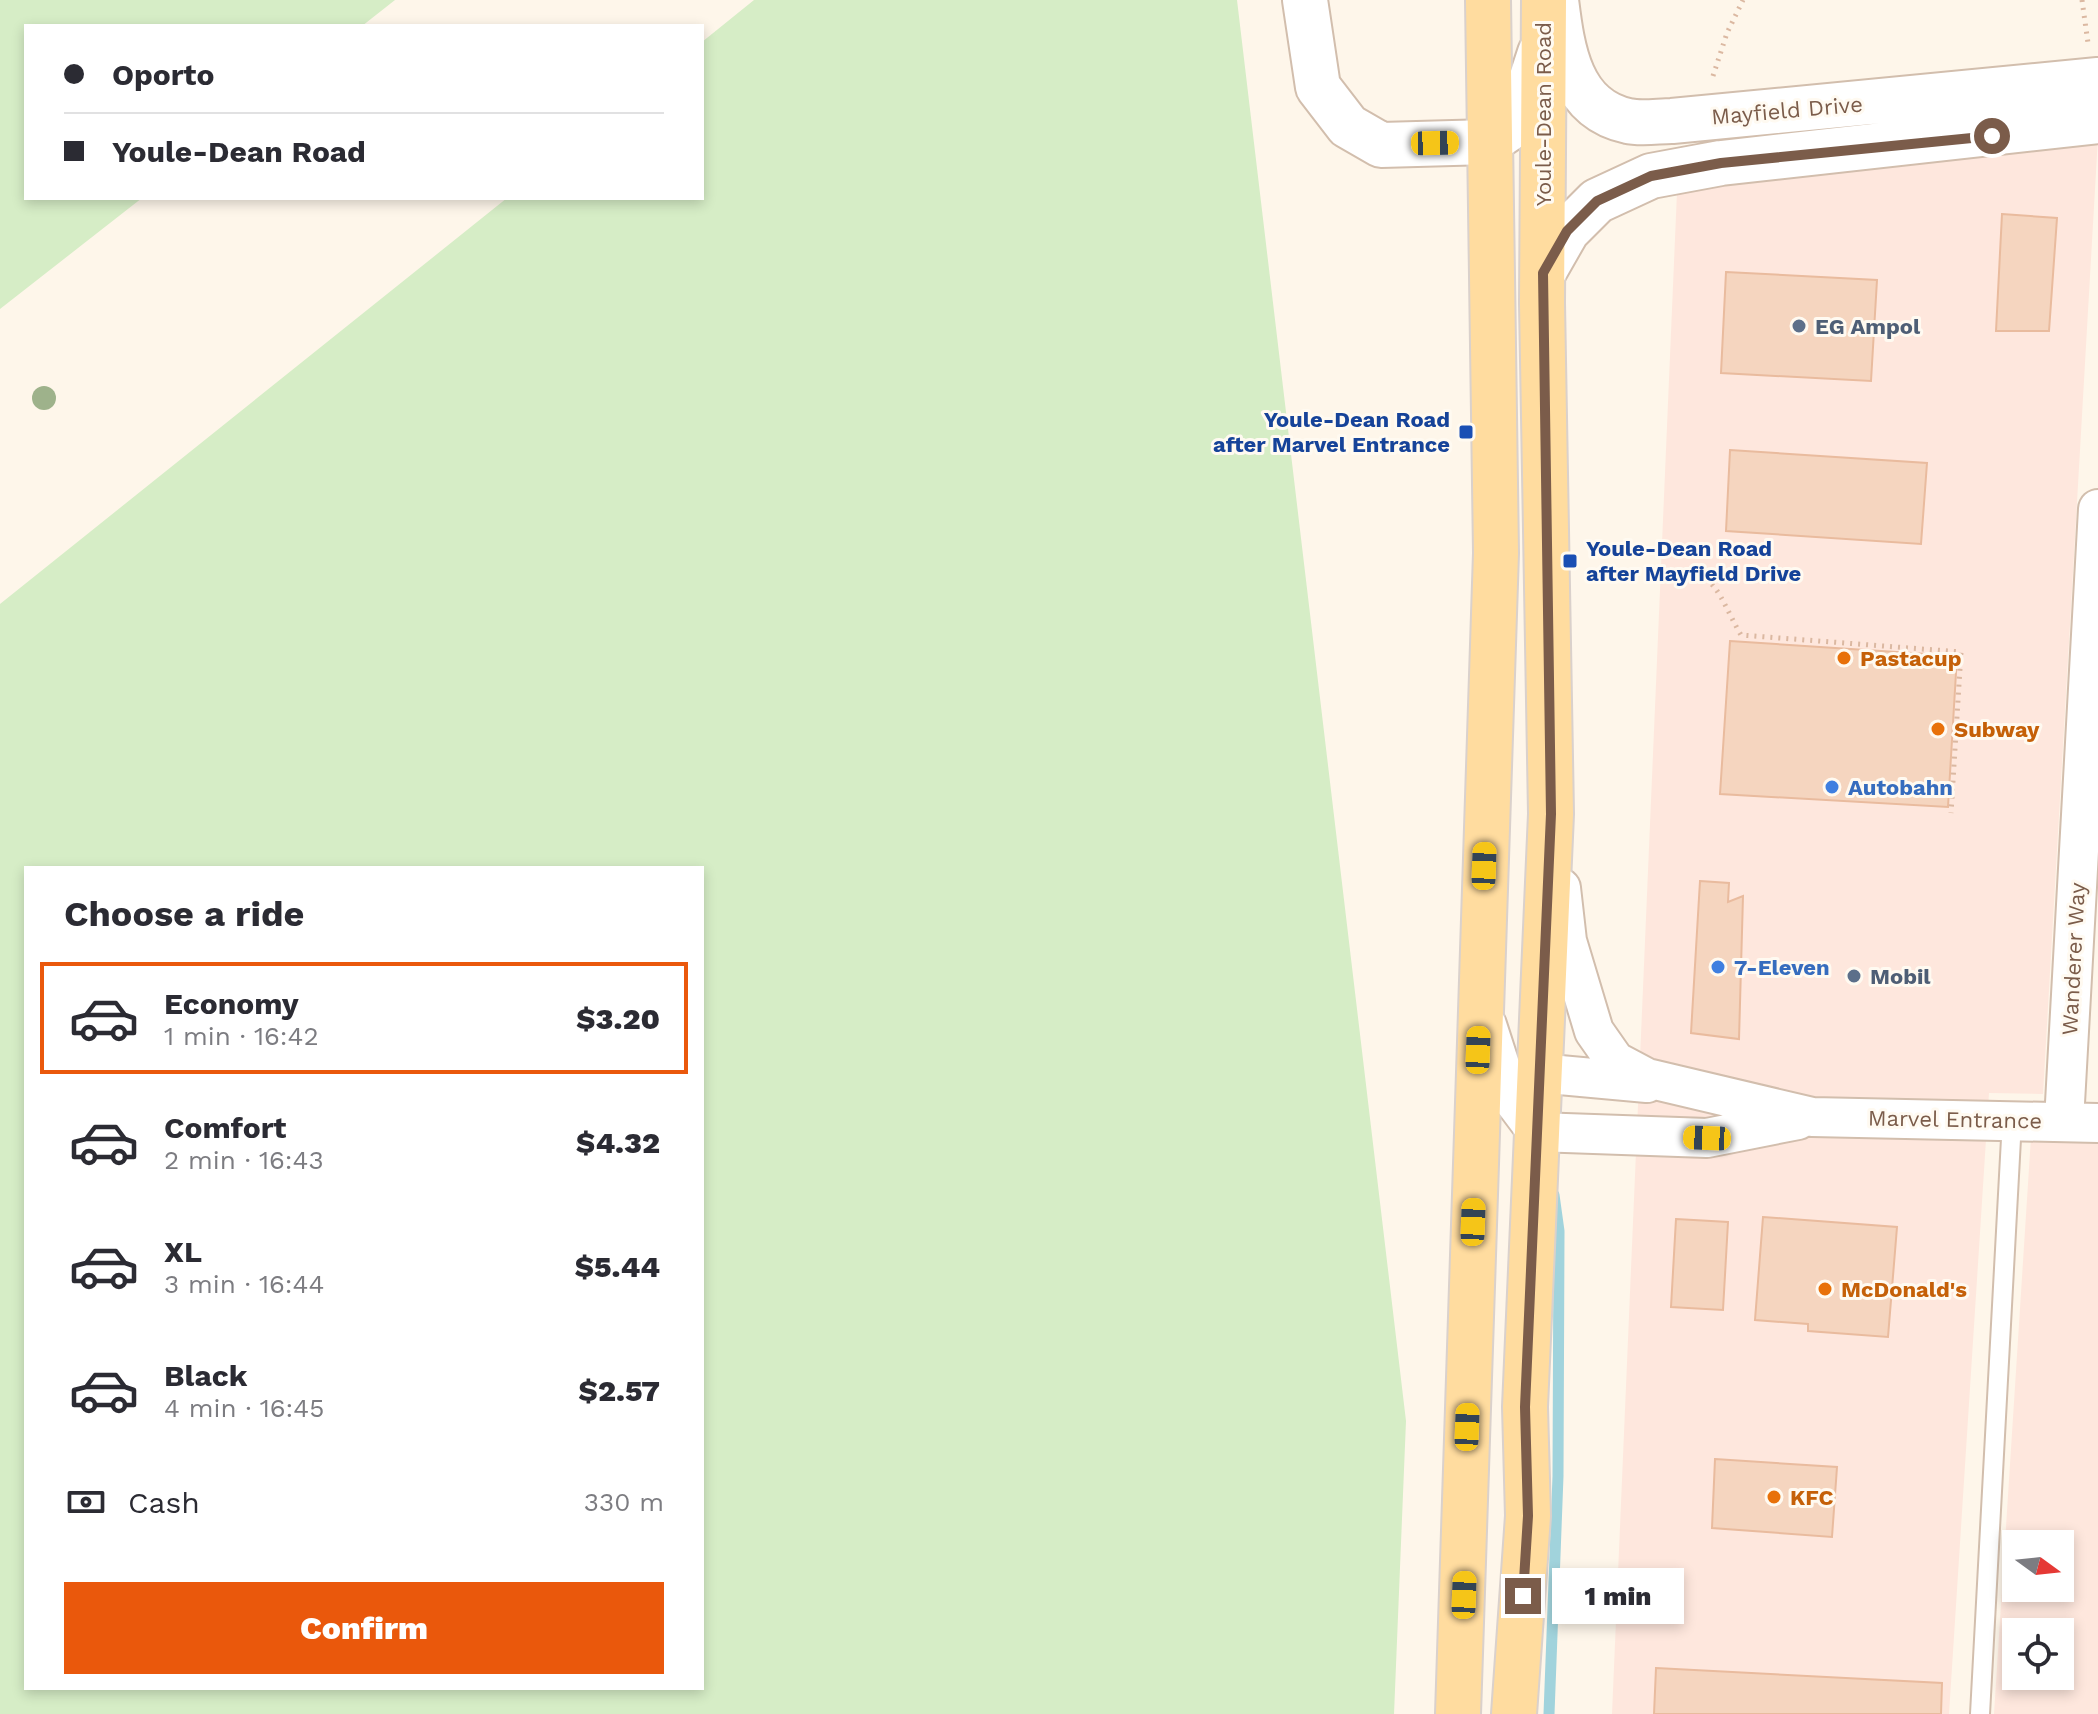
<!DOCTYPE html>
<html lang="en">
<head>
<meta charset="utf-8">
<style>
	body { margin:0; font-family:"Work Sans",sans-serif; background:#f7f7f7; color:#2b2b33; height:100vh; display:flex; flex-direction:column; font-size:30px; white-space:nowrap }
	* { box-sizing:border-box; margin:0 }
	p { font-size:26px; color:#7c7c81 }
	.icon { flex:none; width:44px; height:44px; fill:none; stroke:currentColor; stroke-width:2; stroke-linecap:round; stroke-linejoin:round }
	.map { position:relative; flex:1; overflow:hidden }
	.drawer { position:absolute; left:24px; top:866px; width:680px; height:824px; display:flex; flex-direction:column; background:#fff; border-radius:0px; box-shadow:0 4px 12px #0003 }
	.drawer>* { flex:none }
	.hud { position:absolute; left:24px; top:24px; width:680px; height:176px; border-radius:0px; box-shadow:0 4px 12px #0003; display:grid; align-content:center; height:176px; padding:0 40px; background:#fff }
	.needle { width:52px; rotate:105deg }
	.controls { position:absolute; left:2002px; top:1530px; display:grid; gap:16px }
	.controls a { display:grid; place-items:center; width:72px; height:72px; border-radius:0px; background:#fff; box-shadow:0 4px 12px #0003; font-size:40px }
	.end { position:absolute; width:36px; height:36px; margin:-18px; border:10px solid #7b5c4a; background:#fff; box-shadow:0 0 0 4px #fff }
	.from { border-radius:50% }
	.bubble { position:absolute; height:56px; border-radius:0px; background:#fff; box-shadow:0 4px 12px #0003; font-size:26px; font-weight:800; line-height:56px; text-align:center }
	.car { position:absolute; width:24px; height:48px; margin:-24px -12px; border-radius:10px; box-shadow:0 0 6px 2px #0007; background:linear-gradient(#f5c518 24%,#345 0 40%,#f5c518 0 76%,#345 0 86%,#f5c518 0) }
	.hud b { display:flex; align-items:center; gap:28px; height:76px; font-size:30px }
	.hud b+b { border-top:2px solid #e1e1e2 }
	.hud i { width:20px; height:20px; background:#2b2b33 }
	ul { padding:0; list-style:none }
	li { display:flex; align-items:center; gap:24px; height:112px; margin:0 16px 12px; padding:0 24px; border:4px solid transparent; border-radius:0px }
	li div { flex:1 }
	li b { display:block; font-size:30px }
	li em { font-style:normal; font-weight:800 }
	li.active { border-color:#ea580c }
	li>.icon { width:72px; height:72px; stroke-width:1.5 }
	h2 { padding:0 40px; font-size:36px; line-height:96px }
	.pay { display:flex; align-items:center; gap:20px; height:88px; padding:0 40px; font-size:30px }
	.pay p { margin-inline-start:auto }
	.cta { display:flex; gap:16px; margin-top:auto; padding:16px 40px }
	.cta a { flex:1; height:92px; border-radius:0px; background:#ea580c; color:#fff; font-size:32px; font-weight:800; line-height:92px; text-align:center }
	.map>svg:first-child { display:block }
	.commercial { fill:#fee7dd; fill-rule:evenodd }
	.green { fill:#d6edc6; fill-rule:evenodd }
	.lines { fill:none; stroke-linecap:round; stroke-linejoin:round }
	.stream { stroke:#a1d3dc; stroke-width:11 }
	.building { fill:#f5d5bf; stroke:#e9bb9e; stroke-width:2 }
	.service-casing { stroke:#d2bead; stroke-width:22 }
	.minor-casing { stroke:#d2bead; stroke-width:42 }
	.tertiary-casing { stroke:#d2bead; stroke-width:48 }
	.primary-casing { stroke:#dad1cc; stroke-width:48 }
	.path { stroke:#dbb8a1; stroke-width:5; stroke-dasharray:2 6; stroke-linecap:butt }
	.service { stroke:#fff; stroke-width:18 }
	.minor { stroke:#fff; stroke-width:38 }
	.tertiary { stroke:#fff; stroke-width:44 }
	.primary { stroke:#ffdc9f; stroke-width:44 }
	.tree { fill:#9eb28b }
	.route { stroke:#7b5c4a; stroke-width:10 }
	.service-dot { fill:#5c6f8a; stroke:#fffaf1; stroke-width:3 }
	.transit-dot { fill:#1a4fb4; stroke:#fffaf1; stroke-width:3 }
	.food-dot { fill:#e8710a; stroke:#fffaf1; stroke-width:3 }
	.shop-dot { fill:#3f7fe0; stroke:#fffaf1; stroke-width:3 }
	.labels { text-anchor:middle; stroke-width:6; stroke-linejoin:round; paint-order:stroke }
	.street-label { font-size:22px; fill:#7b5c4a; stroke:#fffaf1 }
	.service-label { font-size:22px; font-weight:bold; fill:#4e5e75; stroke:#fffaf1; text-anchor:start }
	.transit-label { font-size:22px; font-weight:bold; fill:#164399; stroke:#fffaf1; text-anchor:end }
	.food-label { font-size:22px; font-weight:bold; fill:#c56008; stroke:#fffaf1; text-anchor:start }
	.shop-label { font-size:22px; font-weight:bold; fill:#366cbe; stroke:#fffaf1; text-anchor:start }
</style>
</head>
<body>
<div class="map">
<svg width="2098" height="1714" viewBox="0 0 2098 1714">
	<rect width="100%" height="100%" fill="#fef6ea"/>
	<!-- commercial -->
	<path class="commercial" d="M 2098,137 L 2043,1094 L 1989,1093 L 1949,1714 L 1612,1714 L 1677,192 Z
		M 2031,1137 L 2098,1137 L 2098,1714 L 1994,1714 ZM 2016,1544 L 2060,1544 L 2060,1588 L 2016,1588 ZM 2016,1632 L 2060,1632 L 2060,1676 L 2016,1676 Z"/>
	<!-- green -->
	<path class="green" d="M 0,0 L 395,0 L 362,26 L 26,26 L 26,198 L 142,198 L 0,309 Z
		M 754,0 L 1237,0 L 1406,1421 L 1394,1714 L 0,1714 L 0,604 L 507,198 L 702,198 L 702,42 ZM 26,868 L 702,868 L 702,1688 L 26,1688 Z"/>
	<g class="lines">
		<!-- stream -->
		<path class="stream" d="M 1549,1714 L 1558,1476 L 1559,1231 L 1554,1195"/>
	</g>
	<!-- building -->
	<path class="building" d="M 2002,214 L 2057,218 L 2049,331 L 1996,331 Z
		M 1726,272 L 1877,280 L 1871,381 L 1721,373 Z
		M 1730,450 L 1927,463 L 1921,544 L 1726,531 Z
		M 1730,641 L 1957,656 L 1948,807 L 1720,794 Z
		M 1700,881 L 1729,883 L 1728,902 L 1743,896 L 1739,1039 L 1691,1033 Z
		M 1763,1217 L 1897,1227 L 1888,1337 L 1808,1331 L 1808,1324 L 1755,1320 Z
		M 1676,1219 L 1728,1222 L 1723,1310 L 1671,1307 Z
		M 1715,1459 L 1837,1467 L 1832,1537 L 1712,1528 Z
		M 1656,1668 L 1942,1683 L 1941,1714 L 1654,1714 Z"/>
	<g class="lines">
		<defs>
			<path id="service" d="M 1980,1714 L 2012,1120"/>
			<path id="minor" d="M 1561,888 L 1567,941 L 1594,1031 L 1615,1061 L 1647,1078 L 1812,1117 L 2098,1123
				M 1487,1025 L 1510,1096 L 1537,1132 L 1707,1138 L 1798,1120
				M 1515,1092 L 1538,1073 L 1647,1083
				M 2064,1121 L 2098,509"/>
			<path id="tertiary" d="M 1305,0 L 1318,87 L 1348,126 L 1381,145 L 1489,142 L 1507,130 L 1520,114 L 1540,53
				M 1556,0 C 1562,49 1570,109 1628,121 C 1641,124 1659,121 1672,121 L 2098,80
				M 1543,273 L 1567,231 L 1597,201 L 1651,176 L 1721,163 L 2098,121"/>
			<path id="primary" d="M 1458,1714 L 1496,553 L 1488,0
				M 1514,1714 L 1528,1516 L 1525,1407 L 1551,814 L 1542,303 L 1544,0"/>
		</defs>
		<!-- service casing -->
		<use href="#service" class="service-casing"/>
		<!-- minor casing -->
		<use href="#minor" class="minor-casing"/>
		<!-- tertiary casing -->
		<use href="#tertiary" class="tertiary-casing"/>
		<!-- primary casing -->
		<use href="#primary" class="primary-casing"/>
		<!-- path -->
		<path class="path" d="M 2082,0 L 2088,43
			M 1713,76 L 1727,33 L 1743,0
			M 1668,570 C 1716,566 1719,598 1741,635 L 1961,652 L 1951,813"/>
		<!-- service -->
		<use href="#service" class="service"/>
		<!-- minor -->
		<use href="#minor" class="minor"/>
		<!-- tertiary -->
		<use href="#tertiary" class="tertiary"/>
		<!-- primary -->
		<use href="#primary" class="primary"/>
	</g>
	<!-- trees -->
	<circle class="tree" cx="44" cy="398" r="12"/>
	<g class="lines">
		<!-- route -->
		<path class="route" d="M 1523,1596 L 1528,1516 L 1525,1407 L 1551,814 L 1543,273 L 1567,231 L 1597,201 L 1651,176 L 1721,163 L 1992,136"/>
	</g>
	<!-- markers -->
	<g class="service-dot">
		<circle cx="1799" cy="326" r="8"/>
		<circle cx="1854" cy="976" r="8"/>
	</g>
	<g class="transit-dot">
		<rect x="1458" y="424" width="16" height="16" rx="4"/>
		<rect x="1562" y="553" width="16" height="16" rx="4"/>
	</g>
	<g class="food-dot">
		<circle cx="1844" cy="658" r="8"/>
		<circle cx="1938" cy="729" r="8"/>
		<circle cx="1825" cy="1289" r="8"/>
		<circle cx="1774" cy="1497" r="8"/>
	</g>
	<g class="shop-dot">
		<circle cx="1832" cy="787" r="8"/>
		<circle cx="1718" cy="967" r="8"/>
	</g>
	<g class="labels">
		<!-- street labels -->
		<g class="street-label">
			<text transform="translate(1787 110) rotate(-5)" y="8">Mayfield Drive</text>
			<text transform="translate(1543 114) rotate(-90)" y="8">Youle-Dean Road</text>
			<text transform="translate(2073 959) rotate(-87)" y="8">Wanderer Way</text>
			<text transform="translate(1955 1119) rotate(1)" y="8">Marvel Entrance</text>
		</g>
		<!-- service labels -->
		<g class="service-label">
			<text x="1815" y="334">EG Ampol</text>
			<text x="1870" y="984">Mobil</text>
		</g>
		<!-- transit labels -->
		<g class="transit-label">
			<text x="1450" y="427">Youle-Dean Road<tspan x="1450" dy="25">after Marvel Entrance</tspan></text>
			<text x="1586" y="556" text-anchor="start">Youle-Dean Road<tspan x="1586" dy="25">after Mayfield Drive</tspan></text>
		</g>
		<!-- food labels -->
		<g class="food-label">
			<text x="1860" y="666">Pastacup</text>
			<text x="1954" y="737">Subway</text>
			<text x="1841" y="1297">McDonald's</text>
			<text x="1790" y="1505">KFC</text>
		</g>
		<!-- shop labels -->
		<g class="shop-label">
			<text x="1848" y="795">Autobahn</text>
			<text x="1734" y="975">7-Eleven</text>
		</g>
	</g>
</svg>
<div class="controls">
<a><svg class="needle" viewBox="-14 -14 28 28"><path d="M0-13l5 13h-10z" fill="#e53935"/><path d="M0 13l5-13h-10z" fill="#7c7c81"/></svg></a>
<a><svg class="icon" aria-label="locate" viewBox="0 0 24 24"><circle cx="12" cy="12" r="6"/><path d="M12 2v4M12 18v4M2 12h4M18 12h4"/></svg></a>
</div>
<i class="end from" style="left:1992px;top:136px"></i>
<i class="end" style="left:1523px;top:1596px"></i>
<div class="bubble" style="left:1552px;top:1568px;width:132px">1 min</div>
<i class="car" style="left:1435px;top:143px;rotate:89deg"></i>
<i class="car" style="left:1484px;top:866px;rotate:2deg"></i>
<i class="car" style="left:1478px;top:1050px;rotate:2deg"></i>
<i class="car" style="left:1707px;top:1138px;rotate:272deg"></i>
<i class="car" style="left:1473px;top:1222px;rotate:2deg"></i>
<i class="car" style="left:1467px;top:1427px;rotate:2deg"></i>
<i class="car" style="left:1464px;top:1595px;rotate:2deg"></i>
<div class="hud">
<b><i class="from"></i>Oporto</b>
<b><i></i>Youle-Dean Road</b>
</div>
<section class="drawer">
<h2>Choose a ride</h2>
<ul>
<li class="active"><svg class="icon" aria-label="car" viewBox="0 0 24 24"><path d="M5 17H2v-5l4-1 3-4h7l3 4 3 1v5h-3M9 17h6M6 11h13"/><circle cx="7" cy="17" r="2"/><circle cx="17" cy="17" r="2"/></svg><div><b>Economy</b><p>1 min · 16:42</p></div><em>$3.20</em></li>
<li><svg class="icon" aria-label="car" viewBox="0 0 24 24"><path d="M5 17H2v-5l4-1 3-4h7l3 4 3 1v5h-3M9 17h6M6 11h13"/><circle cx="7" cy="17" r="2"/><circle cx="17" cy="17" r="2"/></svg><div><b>Comfort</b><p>2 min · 16:43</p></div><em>$4.32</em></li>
<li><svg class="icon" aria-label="car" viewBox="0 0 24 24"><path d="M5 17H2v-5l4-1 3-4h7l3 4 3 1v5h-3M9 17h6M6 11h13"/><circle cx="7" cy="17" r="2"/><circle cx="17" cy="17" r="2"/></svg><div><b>XL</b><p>3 min · 16:44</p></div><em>$5.44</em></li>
<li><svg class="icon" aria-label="car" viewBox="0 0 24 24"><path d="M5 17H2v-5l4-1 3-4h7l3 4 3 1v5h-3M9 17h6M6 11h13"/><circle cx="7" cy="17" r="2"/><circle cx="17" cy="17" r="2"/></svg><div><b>Black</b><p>4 min · 16:45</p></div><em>$2.57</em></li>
</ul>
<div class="pay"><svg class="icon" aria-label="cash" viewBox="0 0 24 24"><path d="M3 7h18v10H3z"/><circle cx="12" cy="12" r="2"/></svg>Cash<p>330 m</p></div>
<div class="cta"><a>Confirm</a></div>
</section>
</div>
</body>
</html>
